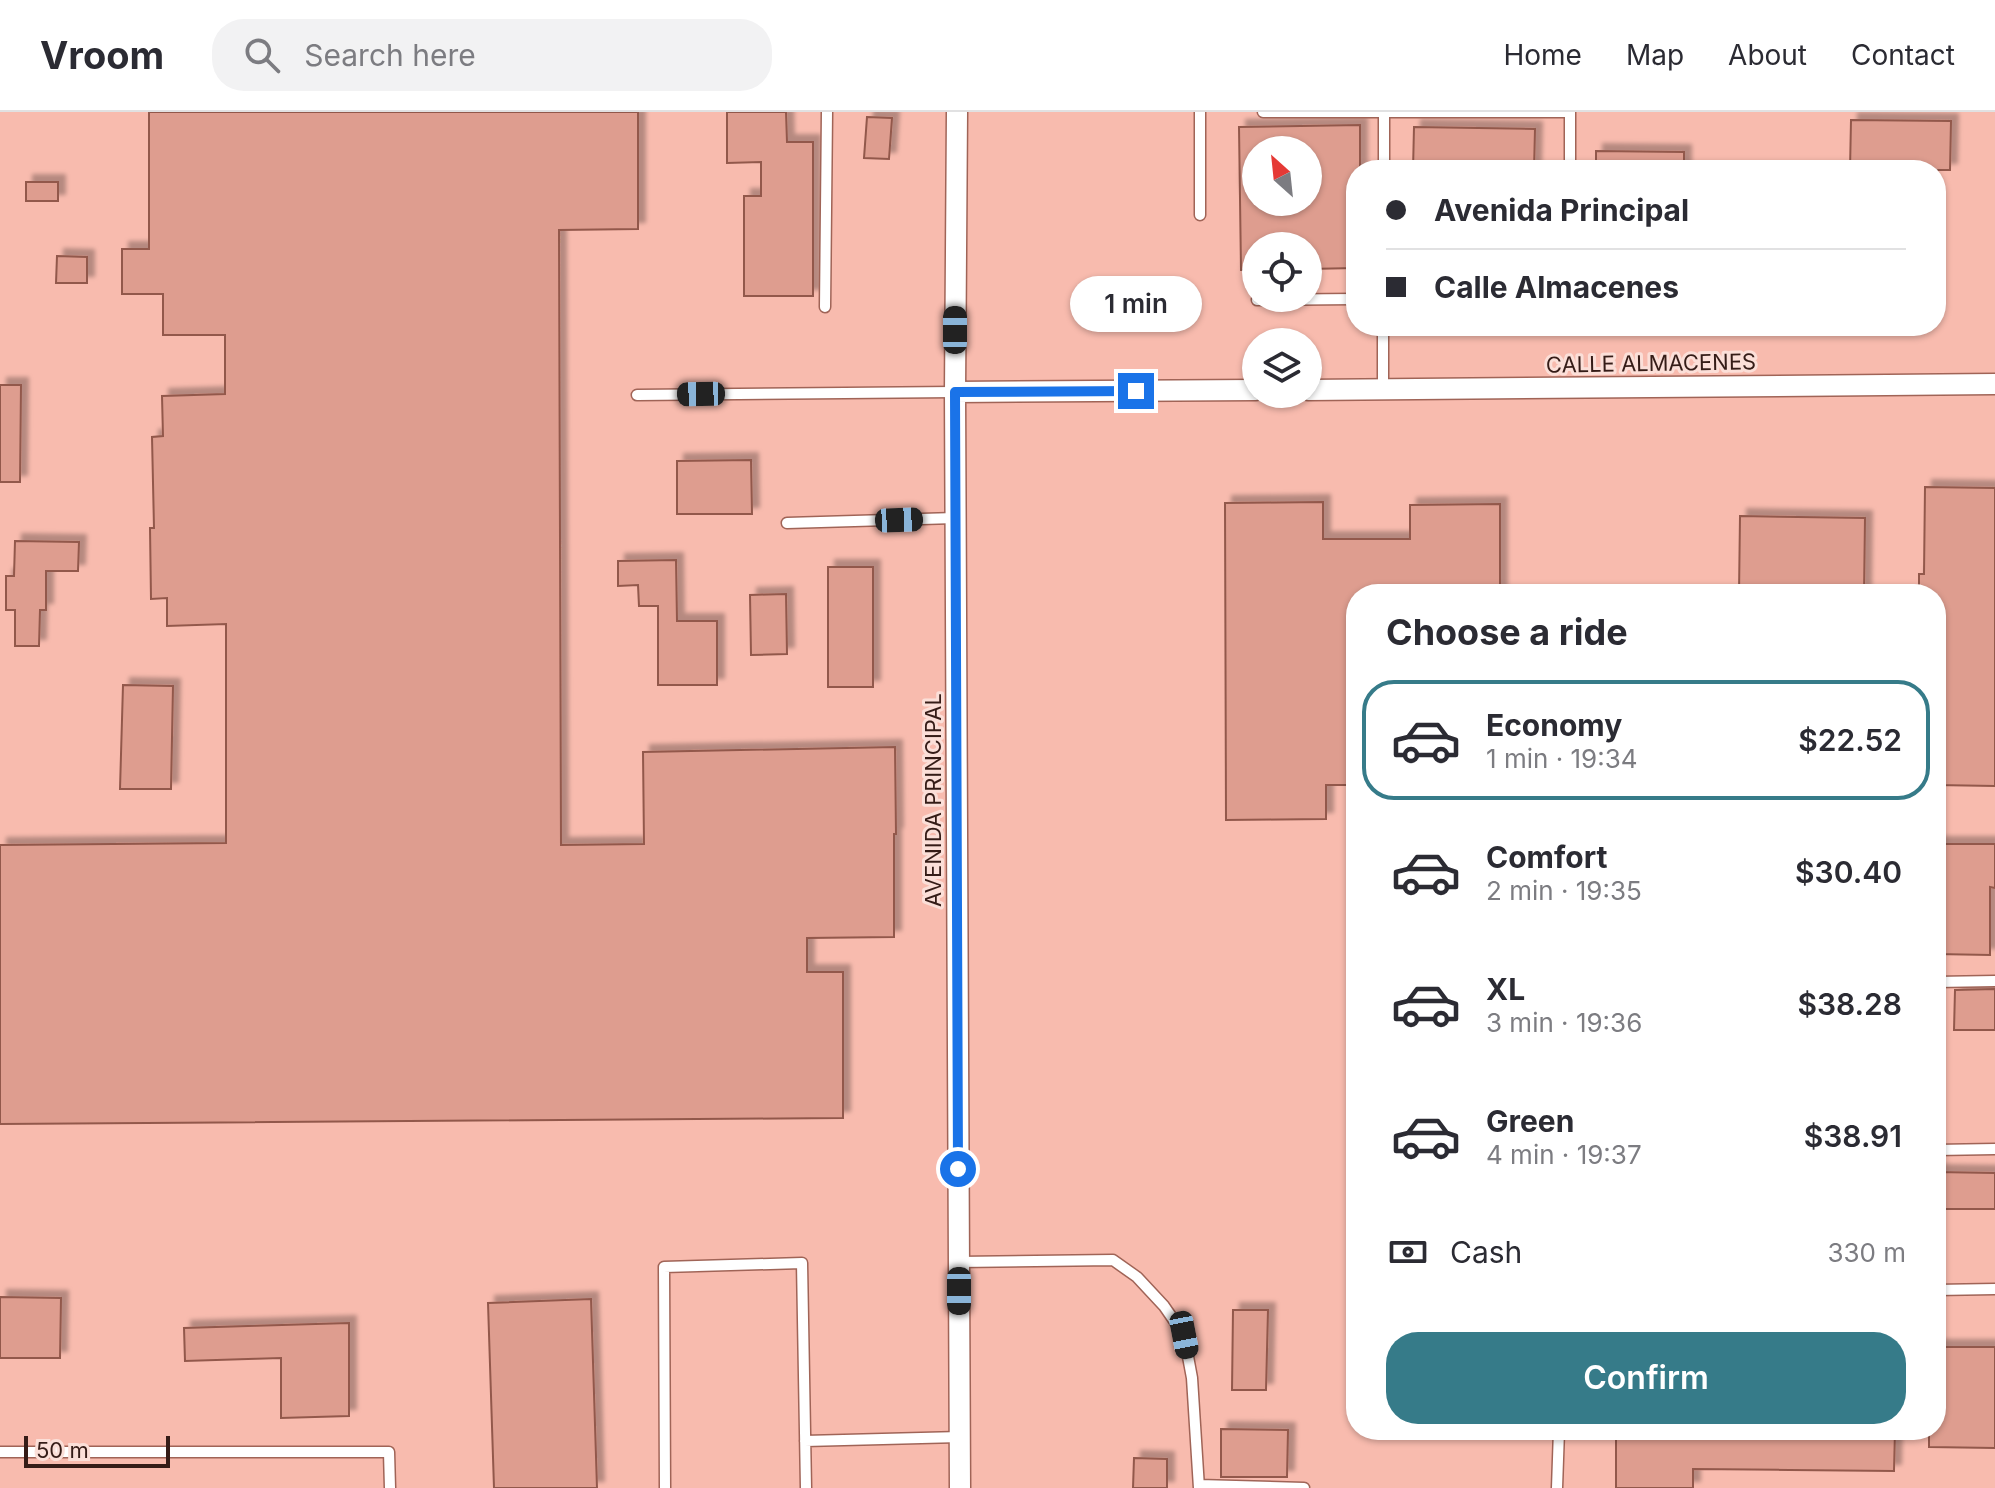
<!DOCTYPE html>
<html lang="en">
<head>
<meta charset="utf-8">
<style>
	body { margin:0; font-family:Inter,sans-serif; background:#f2f2f3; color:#2b2b33; height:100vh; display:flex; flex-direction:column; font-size:30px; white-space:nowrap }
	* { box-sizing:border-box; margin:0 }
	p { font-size:26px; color:#7c7c81 }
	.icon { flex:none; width:44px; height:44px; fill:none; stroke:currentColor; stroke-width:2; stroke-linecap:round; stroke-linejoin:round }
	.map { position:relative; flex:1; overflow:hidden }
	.sheet { position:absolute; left:1346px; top:472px; width:600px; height:856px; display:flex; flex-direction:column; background:#fff; border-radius:32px; box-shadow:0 2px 6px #0004 }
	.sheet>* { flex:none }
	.banner { position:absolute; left:1346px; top:48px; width:600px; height:176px; border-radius:32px; box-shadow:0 2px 6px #0004; display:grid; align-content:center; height:176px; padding:0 40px; background:#fff }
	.needle { width:52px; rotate:333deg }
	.buttons { position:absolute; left:1242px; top:24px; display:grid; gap:16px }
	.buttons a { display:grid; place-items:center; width:80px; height:80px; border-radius:50%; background:#fff; box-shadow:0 2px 6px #0004; font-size:40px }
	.scale { position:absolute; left:24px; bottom:20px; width:146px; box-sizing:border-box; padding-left:8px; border:4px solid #351c17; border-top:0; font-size:22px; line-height:28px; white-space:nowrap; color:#351c17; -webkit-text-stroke:6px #fbdfd8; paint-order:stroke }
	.end { position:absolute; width:36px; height:36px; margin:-18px; border:10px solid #1a73e8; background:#fff; box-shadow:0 0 0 4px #fff }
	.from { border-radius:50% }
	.bubble { position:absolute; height:56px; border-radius:28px; background:#fff; box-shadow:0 2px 6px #0004; font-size:26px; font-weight:600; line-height:56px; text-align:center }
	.car { position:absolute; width:24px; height:48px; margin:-24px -12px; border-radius:10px; box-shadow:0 0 6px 2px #0007; background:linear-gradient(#222 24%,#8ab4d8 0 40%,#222 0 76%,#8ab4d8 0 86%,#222 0) }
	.banner b { display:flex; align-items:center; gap:28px; height:76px; font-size:30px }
	.banner b+b { border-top:2px solid #e1e1e2 }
	.banner i { width:20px; height:20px; background:#2b2b33 }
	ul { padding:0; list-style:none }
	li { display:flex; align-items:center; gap:24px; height:120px; margin:0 16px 12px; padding:0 24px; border:4px solid transparent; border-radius:32px }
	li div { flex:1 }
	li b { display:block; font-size:30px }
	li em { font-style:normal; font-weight:600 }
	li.selected { border-color:#367b89 }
	li>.icon { width:72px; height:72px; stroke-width:1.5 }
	h2 { padding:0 40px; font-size:36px; line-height:96px }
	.pay { display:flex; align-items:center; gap:20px; height:88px; padding:0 40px; font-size:30px }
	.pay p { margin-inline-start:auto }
	.cta { display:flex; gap:16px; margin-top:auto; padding:16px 40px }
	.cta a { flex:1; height:92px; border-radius:32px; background:#367b89; color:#fff; font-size:32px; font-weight:600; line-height:92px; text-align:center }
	header { display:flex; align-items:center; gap:48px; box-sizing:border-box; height:112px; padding:0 40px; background:#fff; border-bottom:2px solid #e1e1e2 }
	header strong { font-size:38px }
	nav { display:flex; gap:44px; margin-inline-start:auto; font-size:28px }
	.search { width:560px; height:72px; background:#f2f2f3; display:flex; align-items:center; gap:20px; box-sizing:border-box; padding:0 28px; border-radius:32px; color:#7c7c81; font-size:30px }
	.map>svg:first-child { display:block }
	.built { fill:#f8bbae; fill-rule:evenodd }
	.building { fill:#de9d8f; stroke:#92584b; stroke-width:2; fill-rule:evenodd; filter:url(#shadow) }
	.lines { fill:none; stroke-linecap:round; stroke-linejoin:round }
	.service-casing { stroke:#a06457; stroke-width:13 }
	.minor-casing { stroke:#a06457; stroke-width:23 }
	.service { stroke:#fff; stroke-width:10 }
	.minor { stroke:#fff; stroke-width:20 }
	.route { stroke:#1a73e8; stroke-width:10 }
	.labels { text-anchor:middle; stroke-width:6; stroke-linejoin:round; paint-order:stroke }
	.street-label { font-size:22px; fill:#351c17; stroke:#fbdfd8 }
</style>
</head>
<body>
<header>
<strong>Vroom</strong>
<div class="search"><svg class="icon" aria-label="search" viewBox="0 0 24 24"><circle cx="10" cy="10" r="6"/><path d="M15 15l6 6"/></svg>Search here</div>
<nav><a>Home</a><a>Map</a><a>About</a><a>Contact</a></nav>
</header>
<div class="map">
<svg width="1995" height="1376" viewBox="0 0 1995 1376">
	<defs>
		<filter id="shadow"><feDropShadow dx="7" dy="-7" stdDeviation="2" flood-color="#0004"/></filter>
	</defs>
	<rect width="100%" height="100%" fill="#f7cec4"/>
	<!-- built -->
	<path class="built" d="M 0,0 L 1995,0 L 1995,1376 L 0,1376 ZM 1256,38 L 1308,38 L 1308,90 L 1256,90 ZM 1356,58 L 1936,58 L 1936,214 L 1356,214 ZM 1256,134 L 1308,134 L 1308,186 L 1256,186 ZM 1256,230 L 1308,230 L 1308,282 L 1256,282 ZM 1356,482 L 1936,482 L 1936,1318 L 1356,1318 Z"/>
	<!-- building -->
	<path class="building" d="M 149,0 L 638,0 L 638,117 L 559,118 L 561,733 L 644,732 L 643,640 L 895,635 L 896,722 L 894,722 L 894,825 L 807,826 L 807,860 L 843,860 L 843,1006 L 0,1012 L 0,733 L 226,731 L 226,512 L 167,514 L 167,486 L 151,487 L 150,416 L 154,416 L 152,325 L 163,324 L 162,284 L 225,282 L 225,223 L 163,223 L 163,182 L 122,182 L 122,137 L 149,137 Z
		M 727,0 L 786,0 L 787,30 L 813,30 L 813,184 L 744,184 L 744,84 L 761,84 L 761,50 L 727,51 Z
		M 867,5 L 892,6 L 889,47 L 864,46 Z
		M 1851,8 L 1951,9 L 1950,58 L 1850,58 Z
		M 1360,13 L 1360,58 L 1356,58 L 1356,156 L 1308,157 L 1308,134 L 1256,134 L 1256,158 L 1241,158 L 1239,15 ZM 1256,38 L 1308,38 L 1308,90 L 1256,90 Z
		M 1414,15 L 1535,17 L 1534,58 L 1413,58 Z
		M 1596,39 L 1684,40 L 1684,58 L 1596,58 Z
		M 26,70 L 58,70 L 58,89 L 26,89 Z
		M 57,144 L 87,145 L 87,171 L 56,171 Z
		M 0,273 L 21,273 L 20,370 L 0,370 Z
		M 751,348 L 752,402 L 677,402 L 677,349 Z
		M 1925,375 L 1995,376 L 1995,674 L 1936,673 L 1936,482 L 1919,482 L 1919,462 L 1924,462 Z
		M 1323,390 L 1323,427 L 1410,427 L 1410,393 L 1500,392 L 1500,482 L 1356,482 L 1356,673 L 1326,673 L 1326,707 L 1226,708 L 1225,391 Z
		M 1740,404 L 1865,406 L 1864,482 L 1739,482 Z
		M 15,429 L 79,430 L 78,459 L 46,459 L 46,498 L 40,498 L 39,534 L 15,534 L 15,498 L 6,498 L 6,464 L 14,464 Z
		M 676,448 L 677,509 L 717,509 L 717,573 L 658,573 L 658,494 L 639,494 L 638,473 L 618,474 L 618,449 Z
		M 828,455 L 873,455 L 873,575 L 828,575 Z
		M 786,482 L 787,542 L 751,543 L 750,483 Z
		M 123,573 L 173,574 L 171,677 L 120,677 Z
		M 1936,732 L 1995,732 L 1995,776 L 1990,775 L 1990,843 L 1936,842 Z
		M 1995,877 L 1995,918 L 1954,918 L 1955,878 Z
		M 1936,1060 L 1995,1061 L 1995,1097 L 1936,1097 Z
		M 0,1185 L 61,1186 L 60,1246 L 0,1246 Z
		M 591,1187 L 597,1376 L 494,1376 L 488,1191 Z
		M 1233,1198 L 1268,1198 L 1266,1278 L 1232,1278 Z
		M 349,1211 L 349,1304 L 281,1306 L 281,1246 L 185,1249 L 184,1216 Z
		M 1936,1235 L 1995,1235 L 1995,1336 L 1929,1335 L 1929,1318 L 1936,1318 Z
		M 1221,1317 L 1288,1318 L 1287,1365 L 1221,1365 Z
		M 1616,1318 L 1895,1318 L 1894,1359 L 1693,1357 L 1693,1376 L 1616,1376 Z
		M 1134,1346 L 1167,1347 L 1167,1376 L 1133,1376 Z"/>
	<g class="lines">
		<defs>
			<path id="service" d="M 1200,0 L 1200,103
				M 1263,0 L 1570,0
				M 1570,0 L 1570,58
				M 1384,58 L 1384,0
				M 1257,188 L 1356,187
				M 825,195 L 827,0
				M 1383,277 L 1383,214
				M 637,283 L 955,280
				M 787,411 L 955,406
				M 1936,870 L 1995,869
				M 1936,1038 L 1995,1037
				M 959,1150 L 1113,1148 L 1137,1165 L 1164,1194 L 1184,1223 L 1192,1266 L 1199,1376
				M 1936,1178 L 1995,1177
				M 805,1329 L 960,1325
				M 0,1340 L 389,1340 L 390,1376
				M 1199,1373 L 1304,1376
				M 665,1376 L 664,1155 L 802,1151 L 806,1376
				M 1557,1376 L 1559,1318"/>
			<path id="minor" d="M 957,0 L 955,280 L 960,1376
				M 1308,278 L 1995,272
				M 955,280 L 1256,278"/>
		</defs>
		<!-- service casing -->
		<use href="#service" class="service-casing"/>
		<!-- minor casing -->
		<use href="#minor" class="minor-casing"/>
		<!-- service -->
		<use href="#service" class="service"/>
		<!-- minor -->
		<use href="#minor" class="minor"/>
	</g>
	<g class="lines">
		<!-- route -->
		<path class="route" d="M 958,1057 L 955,280 L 1136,279"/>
	</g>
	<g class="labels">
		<!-- street labels -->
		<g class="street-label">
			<text transform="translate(1651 251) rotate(-1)" y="8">CALLE ALMACENES</text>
			<text transform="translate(933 688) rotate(-90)" y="8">AVENIDA PRINCIPAL</text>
		</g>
	</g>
</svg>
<div class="buttons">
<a><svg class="needle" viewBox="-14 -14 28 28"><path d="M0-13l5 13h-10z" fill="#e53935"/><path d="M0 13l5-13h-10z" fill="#7c7c81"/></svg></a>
<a><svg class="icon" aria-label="locate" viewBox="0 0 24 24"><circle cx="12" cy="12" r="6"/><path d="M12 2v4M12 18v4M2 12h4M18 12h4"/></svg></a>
<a><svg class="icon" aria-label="layers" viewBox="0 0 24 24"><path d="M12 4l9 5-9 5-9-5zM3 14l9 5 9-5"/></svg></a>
</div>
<div class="scale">50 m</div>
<i class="end from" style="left:958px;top:1057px"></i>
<i class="end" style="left:1136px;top:279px"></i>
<div class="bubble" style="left:1070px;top:164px;width:132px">1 min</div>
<i class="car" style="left:955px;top:218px;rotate:0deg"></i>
<i class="car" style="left:701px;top:282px;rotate:269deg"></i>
<i class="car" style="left:899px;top:408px;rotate:88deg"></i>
<i class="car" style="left:959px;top:1179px;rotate:180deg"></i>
<i class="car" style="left:1184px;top:1223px;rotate:169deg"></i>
<div class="banner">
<b><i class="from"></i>Avenida Principal</b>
<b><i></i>Calle Almacenes</b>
</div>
<section class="sheet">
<h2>Choose a ride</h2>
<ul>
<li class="selected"><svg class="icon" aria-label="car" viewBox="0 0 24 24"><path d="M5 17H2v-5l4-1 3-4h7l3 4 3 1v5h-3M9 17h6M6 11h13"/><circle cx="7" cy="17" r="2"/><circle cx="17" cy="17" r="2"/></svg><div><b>Economy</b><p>1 min · 19:34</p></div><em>$22.52</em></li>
<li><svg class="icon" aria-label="car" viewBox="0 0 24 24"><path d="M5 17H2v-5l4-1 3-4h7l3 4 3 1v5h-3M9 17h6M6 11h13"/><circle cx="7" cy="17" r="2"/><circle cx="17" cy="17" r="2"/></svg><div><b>Comfort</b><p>2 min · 19:35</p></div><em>$30.40</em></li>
<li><svg class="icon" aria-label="car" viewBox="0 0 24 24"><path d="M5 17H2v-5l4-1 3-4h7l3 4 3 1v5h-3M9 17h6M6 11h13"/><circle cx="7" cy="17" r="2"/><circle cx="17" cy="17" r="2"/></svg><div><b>XL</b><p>3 min · 19:36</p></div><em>$38.28</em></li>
<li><svg class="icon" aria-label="car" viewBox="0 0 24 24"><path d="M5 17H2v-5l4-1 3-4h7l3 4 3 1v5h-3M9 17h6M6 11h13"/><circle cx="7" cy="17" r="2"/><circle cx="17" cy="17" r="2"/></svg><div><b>Green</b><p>4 min · 19:37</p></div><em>$38.91</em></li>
</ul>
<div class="pay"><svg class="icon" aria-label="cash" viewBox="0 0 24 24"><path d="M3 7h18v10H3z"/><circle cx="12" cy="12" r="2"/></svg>Cash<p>330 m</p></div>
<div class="cta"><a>Confirm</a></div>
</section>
</div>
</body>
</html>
